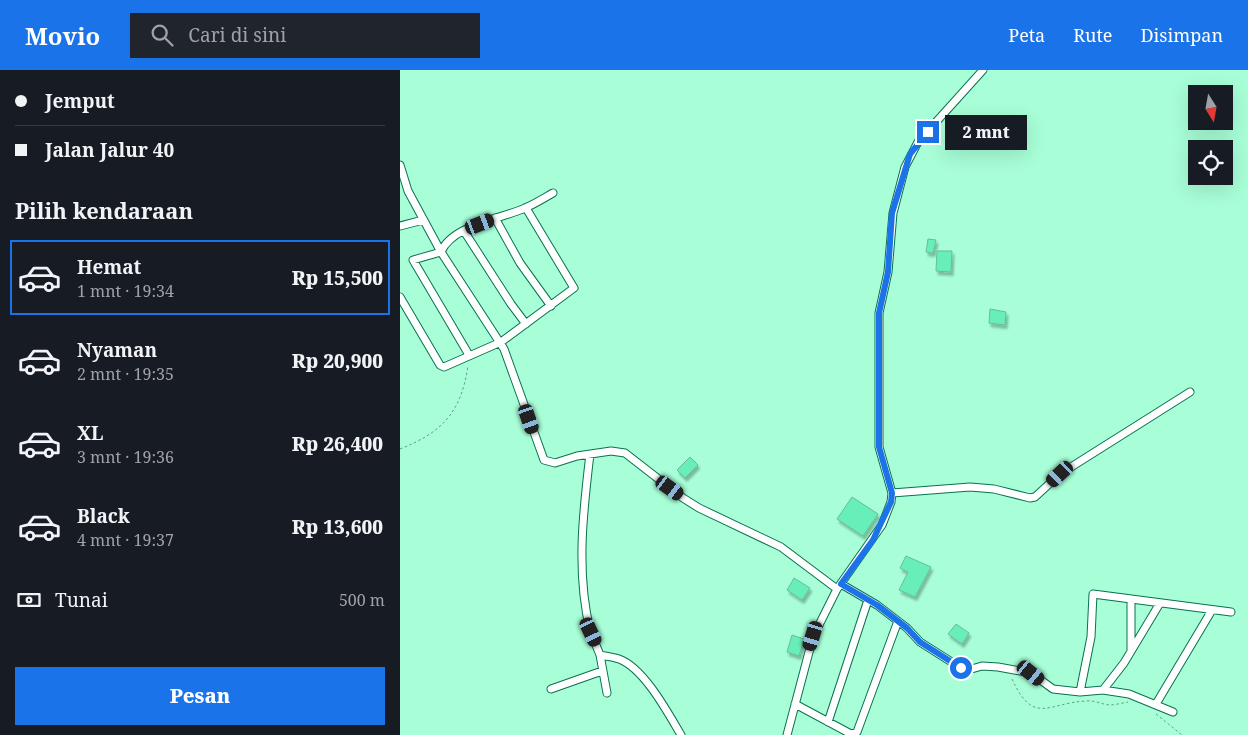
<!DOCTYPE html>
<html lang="id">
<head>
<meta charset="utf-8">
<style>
	body { margin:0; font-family:"Noto Serif",serif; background:#20242c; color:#f1f3f6; height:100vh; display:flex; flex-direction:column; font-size:19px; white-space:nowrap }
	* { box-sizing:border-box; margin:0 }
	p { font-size:16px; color:#9ea1a6 }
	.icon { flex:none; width:28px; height:28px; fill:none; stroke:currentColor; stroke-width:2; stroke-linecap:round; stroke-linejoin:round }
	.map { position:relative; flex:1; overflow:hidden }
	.side { display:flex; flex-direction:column; background:#171b24; width:400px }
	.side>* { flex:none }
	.banner { display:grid; align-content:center; height:110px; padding:0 15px; background:#171b24 }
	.needle { width:32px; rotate:169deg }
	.tools { position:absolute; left:788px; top:15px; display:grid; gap:10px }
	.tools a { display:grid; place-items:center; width:45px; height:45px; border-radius:0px; background:#171b24; box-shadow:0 5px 20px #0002; font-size:25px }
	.end { position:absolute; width:22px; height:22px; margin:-11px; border:6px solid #1a73e8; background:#fff; box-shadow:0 0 0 2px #fff }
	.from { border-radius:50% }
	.bubble { position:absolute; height:35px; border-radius:0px; background:#171b24; box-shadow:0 5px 20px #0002; font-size:16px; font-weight:800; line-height:35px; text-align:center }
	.car { position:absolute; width:15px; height:30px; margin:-15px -8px; border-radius:6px; box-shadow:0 0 4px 1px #0007; background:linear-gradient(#222 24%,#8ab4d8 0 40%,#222 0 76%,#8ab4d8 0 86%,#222 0) }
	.banner b { display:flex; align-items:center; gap:18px; height:48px; font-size:19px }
	.banner b+b { border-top:1px solid #363941 }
	.banner i { width:12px; height:12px; background:#f1f3f6 }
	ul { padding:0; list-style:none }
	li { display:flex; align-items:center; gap:15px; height:75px; margin:0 10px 8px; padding:0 5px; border:2px solid transparent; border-radius:0px }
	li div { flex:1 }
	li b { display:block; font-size:19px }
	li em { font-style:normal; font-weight:800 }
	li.active { border-color:#1a73e8 }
	li>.icon { width:45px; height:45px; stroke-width:1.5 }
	h2 { padding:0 15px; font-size:22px; line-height:60px }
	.pay { display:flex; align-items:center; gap:12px; height:55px; padding:0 15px; font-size:19px }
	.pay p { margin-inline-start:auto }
	.cta { display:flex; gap:10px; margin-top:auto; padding:10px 15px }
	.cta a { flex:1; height:58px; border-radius:0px; background:#1a73e8; color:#fff; font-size:20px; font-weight:800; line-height:58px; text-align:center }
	header { display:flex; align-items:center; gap:30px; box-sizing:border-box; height:70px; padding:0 25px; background:#1a73e8; color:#fff }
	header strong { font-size:24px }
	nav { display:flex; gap:28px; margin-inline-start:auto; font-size:18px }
	.search { width:350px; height:45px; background:#20242c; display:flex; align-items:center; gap:12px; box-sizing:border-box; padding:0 18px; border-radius:0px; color:#9ea1a6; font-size:19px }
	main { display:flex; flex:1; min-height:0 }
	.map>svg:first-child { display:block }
	.building { fill:#67efb9; stroke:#67bd98; filter:url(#shadow) }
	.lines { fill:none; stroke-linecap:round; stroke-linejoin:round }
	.street-casing { stroke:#097150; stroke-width:9 }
	.path { stroke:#61a085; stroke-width:1; stroke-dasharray:2.5 2.5; stroke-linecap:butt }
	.street { stroke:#fff; stroke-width:7 }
	.route { stroke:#1a73e8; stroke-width:6 }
</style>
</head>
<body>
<header>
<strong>Movio</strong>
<div class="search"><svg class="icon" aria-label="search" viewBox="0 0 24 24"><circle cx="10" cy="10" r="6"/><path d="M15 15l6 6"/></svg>Cari di sini</div>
<nav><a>Peta</a><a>Rute</a><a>Disimpan</a></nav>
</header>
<main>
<section class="side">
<div class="banner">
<b><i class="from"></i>Jemput</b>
<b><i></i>Jalan Jalur 40</b>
</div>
<h2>Pilih kendaraan</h2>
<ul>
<li class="active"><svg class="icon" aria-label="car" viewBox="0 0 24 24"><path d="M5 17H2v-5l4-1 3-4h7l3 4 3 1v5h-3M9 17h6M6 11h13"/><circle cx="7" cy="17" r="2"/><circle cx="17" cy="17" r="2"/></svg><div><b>Hemat</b><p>1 mnt · 19:34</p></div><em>Rp 15,500</em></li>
<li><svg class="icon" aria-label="car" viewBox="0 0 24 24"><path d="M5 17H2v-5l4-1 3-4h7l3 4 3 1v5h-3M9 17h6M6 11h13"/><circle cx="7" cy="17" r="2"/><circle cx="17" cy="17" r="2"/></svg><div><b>Nyaman</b><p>2 mnt · 19:35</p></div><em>Rp 20,900</em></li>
<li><svg class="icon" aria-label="car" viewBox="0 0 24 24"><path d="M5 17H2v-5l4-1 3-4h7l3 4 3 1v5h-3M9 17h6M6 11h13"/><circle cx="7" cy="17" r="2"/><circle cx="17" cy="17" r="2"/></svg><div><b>XL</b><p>3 mnt · 19:36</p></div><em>Rp 26,400</em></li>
<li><svg class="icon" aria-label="car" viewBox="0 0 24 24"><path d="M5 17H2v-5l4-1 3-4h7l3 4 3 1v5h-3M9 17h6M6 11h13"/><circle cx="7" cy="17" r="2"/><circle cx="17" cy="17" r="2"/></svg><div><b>Black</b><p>4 mnt · 19:37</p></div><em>Rp 13,600</em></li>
</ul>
<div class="pay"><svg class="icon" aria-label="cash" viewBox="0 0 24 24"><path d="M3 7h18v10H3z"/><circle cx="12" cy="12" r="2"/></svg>Tunai<p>500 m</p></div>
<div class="cta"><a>Pesan</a></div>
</section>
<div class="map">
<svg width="848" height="665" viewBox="0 0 848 665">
	<defs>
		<filter id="shadow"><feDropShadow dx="2" dy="3.5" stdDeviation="1" flood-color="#0004"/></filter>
	</defs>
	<rect width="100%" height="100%" fill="#a7fed7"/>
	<!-- building -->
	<path class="building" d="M 528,169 L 536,170 L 533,183 L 526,182 Z
		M 537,181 L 552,181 L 551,202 L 536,201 Z
		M 590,239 L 606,242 L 605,255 L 589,253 Z
		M 290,387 L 298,395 L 285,408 L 277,400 Z
		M 452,427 L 478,444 L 463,466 L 437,449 Z
		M 506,486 L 531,497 L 515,527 L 499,520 L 508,502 L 500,498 Z
		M 394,508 L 410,518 L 402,530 L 387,520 Z
		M 556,554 L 569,563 L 562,574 L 548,564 Z
		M 392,565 L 404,569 L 399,586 L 387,582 Z"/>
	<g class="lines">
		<defs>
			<path id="street" d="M 0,95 L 8,121 L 41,182 L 13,190 L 69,285
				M 153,123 C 144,128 135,134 125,138 C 101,149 52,155 41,182 L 104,279 L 144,390 L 155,393 L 177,386 L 211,381 L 225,383 L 283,428 L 299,438 L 381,477 L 437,519
				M 95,148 L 120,193 L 151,236
				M 0,156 L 23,150
				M 64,161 L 111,234 L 126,254
				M 0,227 L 40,295 L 44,297 L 101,272 L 174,218 L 126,138
				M 190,384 C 183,442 176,503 190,560 C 193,569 197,577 200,585 C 206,586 213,587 219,589 C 244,598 268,643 281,665
				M 492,423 L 570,417 L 594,419 L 630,428 L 635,427 L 660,404 L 790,322
				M 441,514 L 477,535 L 507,558 L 520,572 L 561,598 L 568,600 L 582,596 L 598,597 L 631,603 L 653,619 L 680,622 L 703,620 L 729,624 L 773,642
				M 731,581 L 731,529
				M 200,585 L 207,623
				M 151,619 L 202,601
				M 703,620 L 724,593 L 760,533
				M 680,622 L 691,567 L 693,524 L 831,542
				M 395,634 L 451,664 L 457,662 L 498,551
				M 756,634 L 812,540
				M 428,652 L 468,530
				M 387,665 L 413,567 L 437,519 L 482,455 L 491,432 L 492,423 L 479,377 L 479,243 L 488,202 L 493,143 L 505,97 L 518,72 L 583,0"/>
		</defs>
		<!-- street casing -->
		<use href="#street" class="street-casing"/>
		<!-- path -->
		<path class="path" d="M 0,379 C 43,362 61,342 68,296
			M 612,609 C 634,656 647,633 686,631 C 694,630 701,634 709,635 C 715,635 722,633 728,632
			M 756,644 L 782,665"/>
		<!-- street -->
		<use href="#street" class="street"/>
	</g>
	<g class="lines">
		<!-- route -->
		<path class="route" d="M 528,62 L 510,84 L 492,143 L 488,202 L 479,243 L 479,377 L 492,423 L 491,432 L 473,470 L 441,514 L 477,535 L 507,558 L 520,572 L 561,598"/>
	</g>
</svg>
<div class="tools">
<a><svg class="needle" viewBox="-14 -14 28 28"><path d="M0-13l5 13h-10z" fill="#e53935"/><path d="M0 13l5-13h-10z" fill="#9ea1a6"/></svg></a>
<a><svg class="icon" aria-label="locate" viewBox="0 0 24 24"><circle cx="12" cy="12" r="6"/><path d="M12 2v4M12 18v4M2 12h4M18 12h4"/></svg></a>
</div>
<i class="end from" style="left:561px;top:598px"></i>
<i class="end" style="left:528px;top:62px"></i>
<div class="bubble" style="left:545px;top:45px;width:82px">2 mnt</div>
<i class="car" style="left:80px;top:154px;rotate:69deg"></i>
<i class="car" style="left:129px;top:349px;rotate:161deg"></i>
<i class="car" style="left:660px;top:404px;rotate:227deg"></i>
<i class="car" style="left:270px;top:418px;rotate:126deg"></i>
<i class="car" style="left:191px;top:562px;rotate:155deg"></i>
<i class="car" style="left:413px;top:566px;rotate:197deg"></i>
<i class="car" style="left:631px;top:603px;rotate:129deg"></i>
</div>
</main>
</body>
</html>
